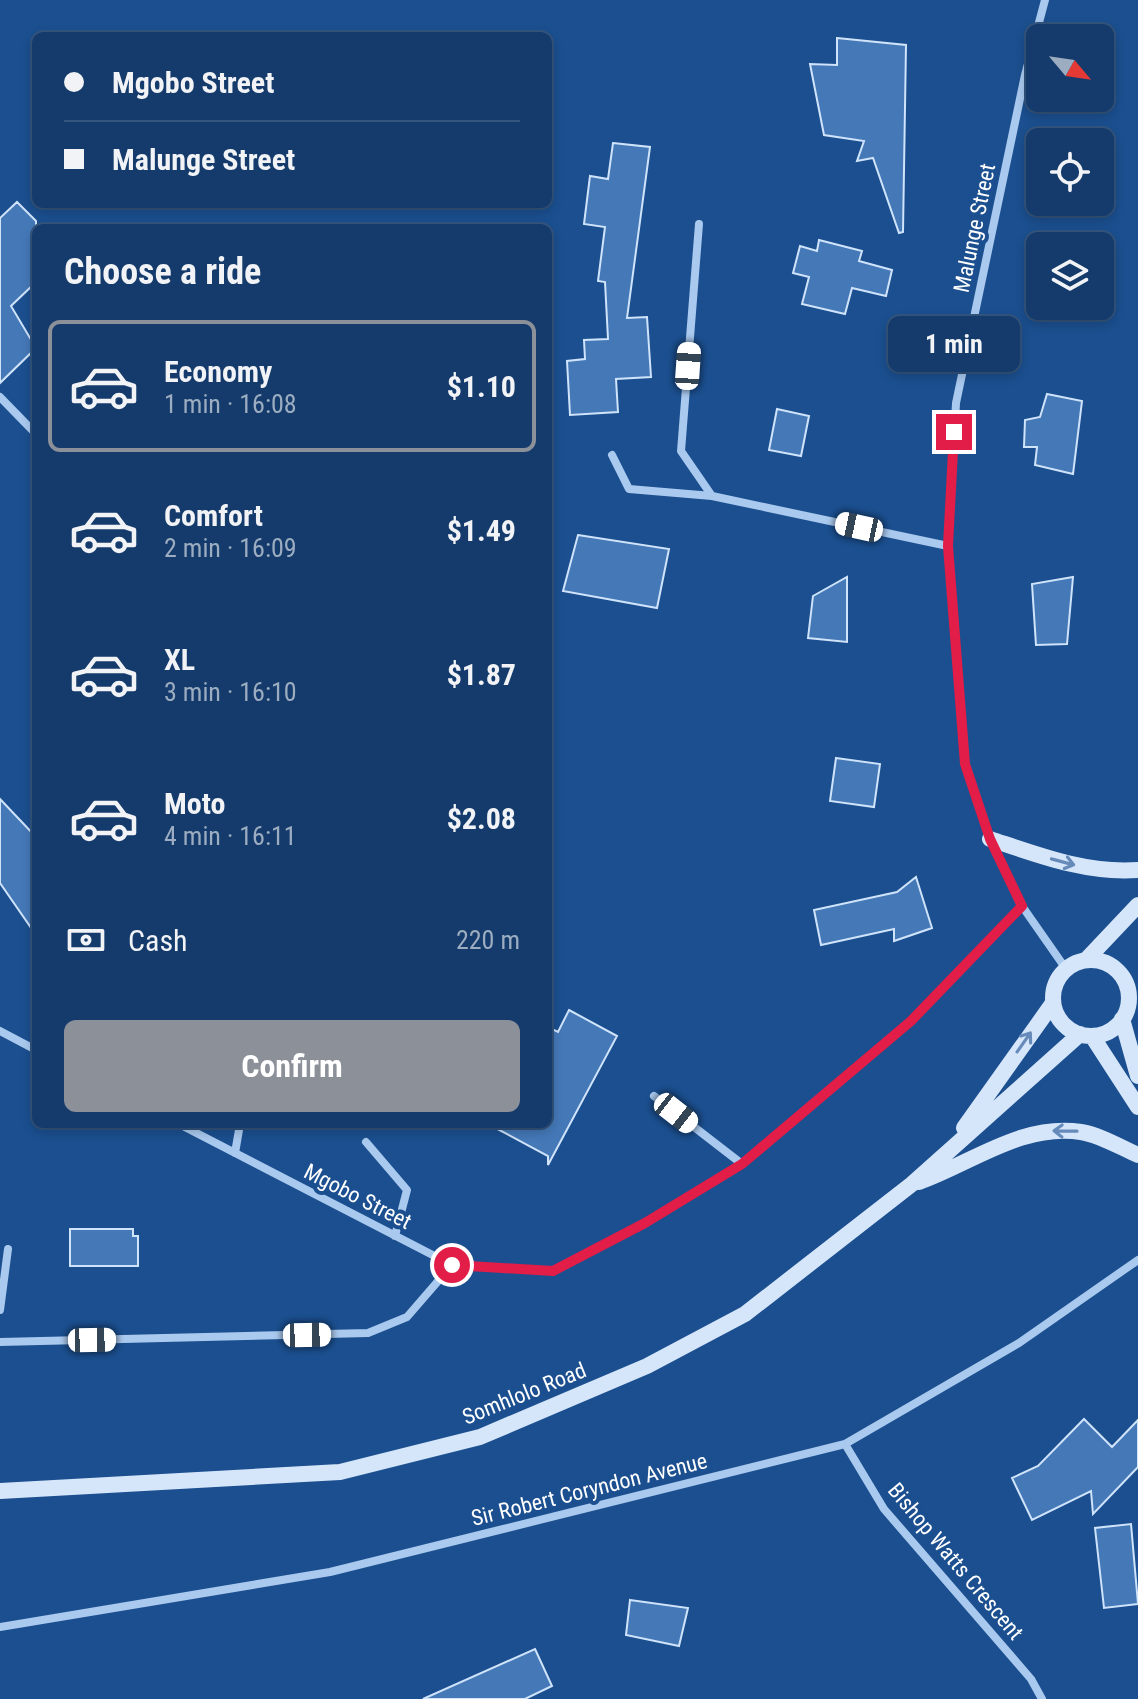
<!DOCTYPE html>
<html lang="en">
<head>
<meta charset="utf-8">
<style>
	body { margin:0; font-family:"Roboto Condensed",sans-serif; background:#1d4271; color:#f1f3f6; height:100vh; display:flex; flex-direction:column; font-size:30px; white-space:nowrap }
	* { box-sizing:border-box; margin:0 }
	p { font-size:26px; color:#9dadc1 }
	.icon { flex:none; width:44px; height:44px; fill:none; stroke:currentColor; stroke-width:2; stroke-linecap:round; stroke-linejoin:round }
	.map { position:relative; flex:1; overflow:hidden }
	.side { position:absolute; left:32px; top:224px; width:520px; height:904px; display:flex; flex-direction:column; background:#143b6b; border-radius:12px; box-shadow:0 4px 12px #0003,0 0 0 2px #33557e }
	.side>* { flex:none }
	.guide { position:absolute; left:32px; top:32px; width:520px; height:176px; border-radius:12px; box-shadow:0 4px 12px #0003,0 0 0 2px #33557e; display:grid; align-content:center; height:176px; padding:0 32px; background:#143b6b }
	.needle { width:52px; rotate:119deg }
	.controls { position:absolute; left:1026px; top:24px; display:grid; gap:16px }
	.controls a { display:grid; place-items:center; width:88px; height:88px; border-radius:12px; background:#143b6b; box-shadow:0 4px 12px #0003,0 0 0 2px #33557e; font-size:40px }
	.end { position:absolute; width:36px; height:36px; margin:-18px; border:10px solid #e11d48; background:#fff; box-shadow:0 0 0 4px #fff }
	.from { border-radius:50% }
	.bubble { position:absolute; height:56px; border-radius:12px; background:#143b6b; box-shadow:0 4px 12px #0003,0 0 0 2px #33557e; font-size:26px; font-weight:700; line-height:56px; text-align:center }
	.car { position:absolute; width:24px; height:48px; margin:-24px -12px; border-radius:10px; box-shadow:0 0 6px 2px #0007; background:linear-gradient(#fff 24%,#345 0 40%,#fff 0 76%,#345 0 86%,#fff 0) }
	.guide b { display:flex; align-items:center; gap:28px; height:76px; font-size:30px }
	.guide b+b { border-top:2px solid #33557e }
	.guide i { width:20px; height:20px; background:#f1f3f6 }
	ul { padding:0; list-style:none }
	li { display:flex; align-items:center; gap:24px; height:132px; margin:0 16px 12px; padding:0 16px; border:4px solid transparent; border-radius:12px }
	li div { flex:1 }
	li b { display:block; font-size:30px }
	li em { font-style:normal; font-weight:700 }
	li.active { border-color:#8c9099 }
	li>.icon { width:72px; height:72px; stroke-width:1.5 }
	h2 { padding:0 32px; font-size:36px; line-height:96px }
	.pay { display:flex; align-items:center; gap:20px; height:88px; padding:0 32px; font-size:30px }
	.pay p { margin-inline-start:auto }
	.button { display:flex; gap:16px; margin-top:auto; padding:16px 32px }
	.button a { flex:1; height:92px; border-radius:12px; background:#8c9099; color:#fff; font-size:32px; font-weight:700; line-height:92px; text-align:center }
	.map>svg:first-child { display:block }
	.building { fill:#4478b7; stroke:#cfe3fa; stroke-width:2 }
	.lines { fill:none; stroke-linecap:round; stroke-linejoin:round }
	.street { stroke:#a9c9ee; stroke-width:8 }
	.secondary { stroke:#d6e6fa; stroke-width:16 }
	.oneway { stroke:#668bba }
	.route { stroke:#e11d48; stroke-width:10 }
	.labels { text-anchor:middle; stroke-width:8; stroke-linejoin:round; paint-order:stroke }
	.street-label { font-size:22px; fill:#fff; stroke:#1b4f8f }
</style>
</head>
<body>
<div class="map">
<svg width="1138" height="1699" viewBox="0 0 1138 1699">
	<rect width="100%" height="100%" fill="#1b4f8f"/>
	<!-- building -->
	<path class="building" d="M 837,38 L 906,45 L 903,232 L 899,233 L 873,158 L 857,161 L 864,141 L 824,135 L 810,64 L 837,65 Z
		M 613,143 L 650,147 L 627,318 L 647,317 L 651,377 L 616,379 L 618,412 L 570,415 L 567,361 L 585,359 L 584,340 L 608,339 L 605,282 L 598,281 L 605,227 L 584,224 L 590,176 L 608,179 Z
		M 17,202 L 36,221 L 36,282 L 11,306 L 36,348 L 0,383 L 0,218 Z
		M 819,240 L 862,251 L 859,261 L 892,270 L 886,296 L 852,288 L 845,314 L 802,304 L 809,277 L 793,273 L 800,246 L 817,251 Z
		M 1047,394 L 1082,401 L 1073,474 L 1035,465 L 1037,447 L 1024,447 L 1025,420 L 1040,417 Z
		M 777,409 L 809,416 L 801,456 L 769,450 Z
		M 578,535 L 669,549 L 657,608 L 563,591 Z
		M 847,577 L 847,642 L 808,638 L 813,596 Z
		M 1073,577 L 1067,644 L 1036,645 L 1032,584 Z
		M 836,758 L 880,764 L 874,807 L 830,801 Z
		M 0,799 L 36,837 L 36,935 L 0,883 Z
		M 916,877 L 932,928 L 894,941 L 894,929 L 821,945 L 814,910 L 897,892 Z
		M 569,1010 L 617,1036 L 548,1165 L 548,1156 L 488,1124 L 548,1124 L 548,1027 L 558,1032 Z
		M 70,1229 L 133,1229 L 133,1236 L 138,1236 L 138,1266 L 70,1266 Z
		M 1084,1419 L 1112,1447 L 1138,1420 L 1138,1467 L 1093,1514 L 1091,1491 L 1032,1520 L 1012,1478 L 1038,1466 Z
		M 1131,1524 L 1138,1604 L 1104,1608 L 1095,1528 Z
		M 630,1600 L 688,1608 L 679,1646 L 626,1635 Z
		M 535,1649 L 552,1686 L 525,1699 L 423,1699 Z"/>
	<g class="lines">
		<!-- street -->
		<path class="street" d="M 1045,0 L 1025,75 L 956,403 L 948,546 L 965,764 L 990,839 L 1022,906 L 1066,969
			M 699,224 L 681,451 L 712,496 L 948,546
			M 0,397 L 36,434
			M 612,455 L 629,489 L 712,496
			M 0,1031 L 36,1050
			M 654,1096 L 742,1164
			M 179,1124 L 452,1265 L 553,1271 L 645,1223 L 742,1164 L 911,1021 L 1022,906
			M 366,1142 L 407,1190 L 395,1236
			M 235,1153 L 240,1124
			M 0,1310 L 8,1249
			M 0,1342 L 368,1333 L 407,1317 L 452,1265
			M 845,1444 L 884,1509 L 1031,1679 L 1042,1699
			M 0,1627 L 330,1572 L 845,1444 L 1019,1343 L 1138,1260"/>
		<!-- secondary -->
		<path class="secondary" d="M 990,839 C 1038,855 1087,874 1138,870
			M 1086,960 L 1138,905
			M1053 998a38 38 0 1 1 76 0a38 38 0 1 1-76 0Z
			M 1122,1019 L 1138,1076
			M 1092,1036 L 1138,1107
			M 964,1128 L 1053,1003
			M 919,1182 C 972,1163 1022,1123 1081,1132 C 1100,1135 1120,1147 1138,1155
			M 0,1491 L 340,1472 L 480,1437 L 647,1366 L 745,1314 L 912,1184 L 1080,1034"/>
	</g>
	<!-- one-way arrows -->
	<defs><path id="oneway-shaft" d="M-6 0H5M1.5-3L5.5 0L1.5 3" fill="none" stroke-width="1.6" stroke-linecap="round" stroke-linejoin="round" transform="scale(2)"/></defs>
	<g class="oneway">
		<use href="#oneway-shaft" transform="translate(1063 862) rotate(15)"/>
		<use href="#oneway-shaft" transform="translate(1024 1042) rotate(-55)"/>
		<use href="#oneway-shaft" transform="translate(1065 1131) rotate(-179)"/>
	</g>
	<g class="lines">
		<!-- route -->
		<path class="route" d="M 452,1265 L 553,1271 L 645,1223 L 742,1164 L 911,1021 L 1022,906 L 990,839 L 965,764 L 948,546 L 954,432"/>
	</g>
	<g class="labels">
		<!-- street labels -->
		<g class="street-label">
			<text transform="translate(974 228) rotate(-78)" y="8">Malunge Street</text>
			<text transform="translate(358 1196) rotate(27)" y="8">Mgobo Street</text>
			<text transform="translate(524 1393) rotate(-22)" y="8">Somhlolo Road</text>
			<text transform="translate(589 1489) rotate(-14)" y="8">Sir Robert Coryndon Avenue</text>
			<text transform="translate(956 1561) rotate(50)" y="8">Bishop Watts Crescent</text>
		</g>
	</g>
</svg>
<div class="controls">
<a><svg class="needle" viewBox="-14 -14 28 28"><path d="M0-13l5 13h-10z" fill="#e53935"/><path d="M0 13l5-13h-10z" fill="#9dadc1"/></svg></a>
<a><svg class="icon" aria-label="locate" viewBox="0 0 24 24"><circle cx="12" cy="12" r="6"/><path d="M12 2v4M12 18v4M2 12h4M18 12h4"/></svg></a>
<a><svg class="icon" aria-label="layers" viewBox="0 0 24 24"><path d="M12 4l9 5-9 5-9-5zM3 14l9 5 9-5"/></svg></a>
</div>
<i class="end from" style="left:452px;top:1265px"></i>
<i class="end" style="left:954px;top:432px"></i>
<div class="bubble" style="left:888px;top:316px;width:132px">1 min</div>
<i class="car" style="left:688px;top:366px;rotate:4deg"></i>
<i class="car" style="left:859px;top:527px;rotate:282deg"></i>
<i class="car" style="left:676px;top:1113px;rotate:128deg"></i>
<i class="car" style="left:307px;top:1335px;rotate:89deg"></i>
<i class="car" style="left:92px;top:1340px;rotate:89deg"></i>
<div class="guide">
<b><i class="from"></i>Mgobo Street</b>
<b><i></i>Malunge Street</b>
</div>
<section class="side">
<h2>Choose a ride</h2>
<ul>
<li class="active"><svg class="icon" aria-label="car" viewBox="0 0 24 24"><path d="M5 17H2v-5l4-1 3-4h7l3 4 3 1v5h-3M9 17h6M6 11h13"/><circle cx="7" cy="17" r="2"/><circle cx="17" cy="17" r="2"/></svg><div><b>Economy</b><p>1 min · 16:08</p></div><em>$1.10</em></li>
<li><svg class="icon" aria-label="car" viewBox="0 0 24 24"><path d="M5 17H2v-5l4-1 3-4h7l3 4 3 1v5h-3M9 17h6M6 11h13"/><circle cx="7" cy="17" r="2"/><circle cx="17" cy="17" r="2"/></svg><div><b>Comfort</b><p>2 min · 16:09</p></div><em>$1.49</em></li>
<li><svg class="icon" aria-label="car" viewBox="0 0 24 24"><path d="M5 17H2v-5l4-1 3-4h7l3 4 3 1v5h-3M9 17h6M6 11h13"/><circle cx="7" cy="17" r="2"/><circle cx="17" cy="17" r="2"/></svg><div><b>XL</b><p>3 min · 16:10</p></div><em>$1.87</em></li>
<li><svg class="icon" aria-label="car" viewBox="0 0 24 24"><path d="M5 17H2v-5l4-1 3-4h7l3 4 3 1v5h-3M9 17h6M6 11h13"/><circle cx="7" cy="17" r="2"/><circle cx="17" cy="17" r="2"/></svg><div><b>Moto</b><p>4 min · 16:11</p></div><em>$2.08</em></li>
</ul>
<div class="pay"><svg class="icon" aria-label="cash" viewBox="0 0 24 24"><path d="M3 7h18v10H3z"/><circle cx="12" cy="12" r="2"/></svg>Cash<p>220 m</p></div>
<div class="button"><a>Confirm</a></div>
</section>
</div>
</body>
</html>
